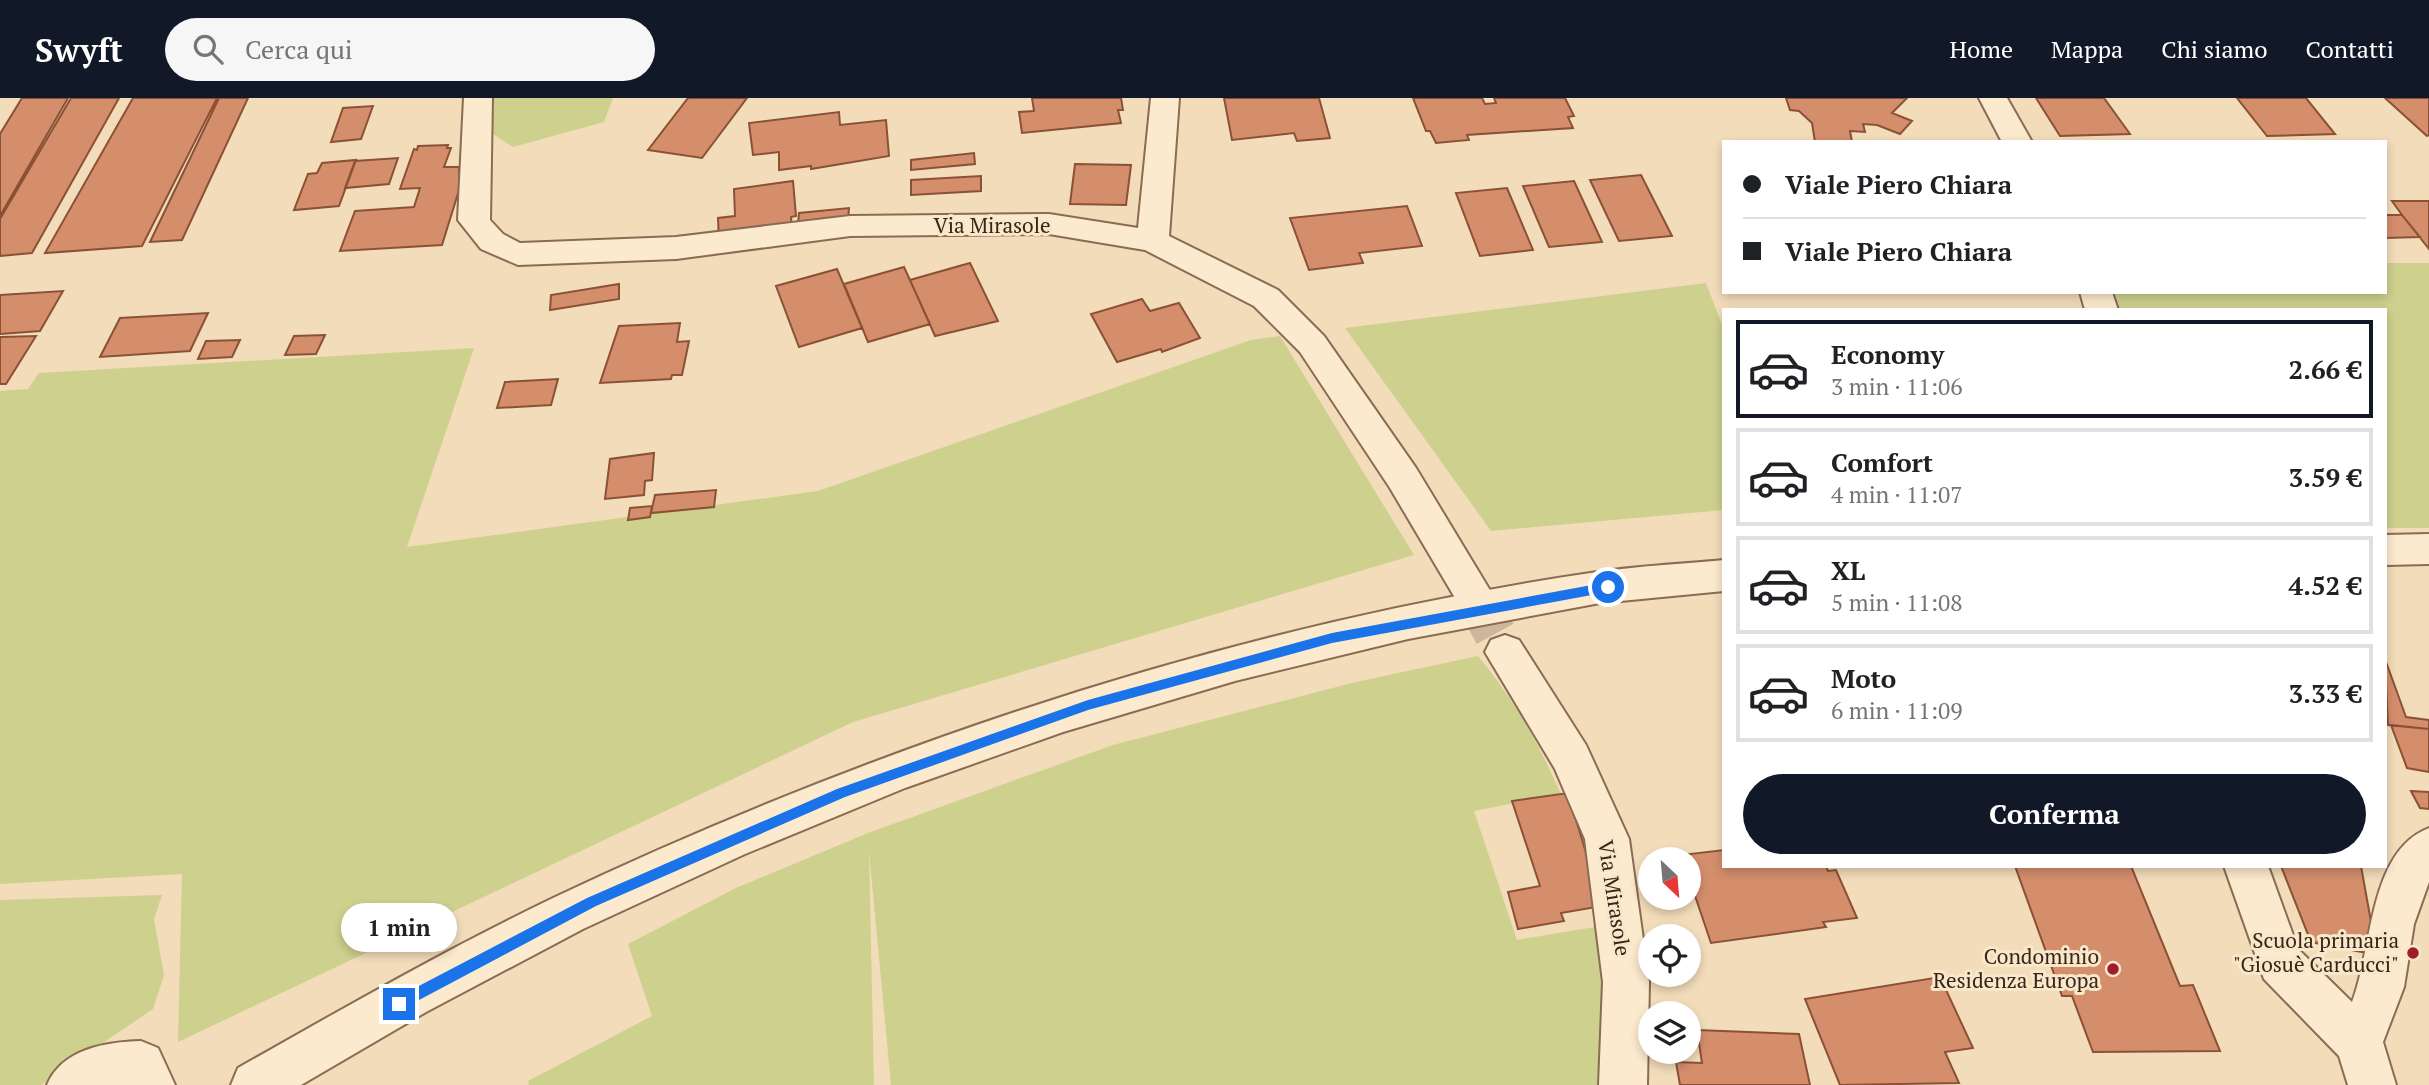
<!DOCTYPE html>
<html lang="it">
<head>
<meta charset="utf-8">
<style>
	body { margin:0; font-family:"PT Serif",serif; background:#f6f6f6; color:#202124; height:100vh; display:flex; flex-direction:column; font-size:26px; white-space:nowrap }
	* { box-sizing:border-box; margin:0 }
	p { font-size:23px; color:#757577 }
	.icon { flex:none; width:38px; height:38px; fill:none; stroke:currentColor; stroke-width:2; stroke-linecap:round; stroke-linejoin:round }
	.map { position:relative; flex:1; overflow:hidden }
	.side { position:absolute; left:1722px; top:210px; width:665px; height:560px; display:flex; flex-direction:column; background:#fff; border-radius:0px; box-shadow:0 4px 10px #0003 }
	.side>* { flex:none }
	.banner { position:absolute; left:1722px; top:42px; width:665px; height:154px; border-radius:0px; box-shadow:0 4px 10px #0003; display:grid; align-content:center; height:154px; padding:0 21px; background:#fff }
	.needle { width:46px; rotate:154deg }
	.fabs { position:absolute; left:1638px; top:749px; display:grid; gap:14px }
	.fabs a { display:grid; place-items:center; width:63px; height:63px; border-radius:50%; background:#fff; box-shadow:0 4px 10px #0003; font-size:35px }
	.end { position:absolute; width:32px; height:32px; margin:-16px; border:9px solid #1a73e8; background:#fff; box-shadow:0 0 0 4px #fff }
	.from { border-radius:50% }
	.bubble { position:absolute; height:49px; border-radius:24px; background:#fff; box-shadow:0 4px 10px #0003; font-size:23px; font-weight:800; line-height:49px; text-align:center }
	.banner b { display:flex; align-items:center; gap:24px; height:66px; font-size:26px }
	.banner b+b { border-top:2px solid #e0e0e0 }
	.banner i { width:18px; height:18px; background:#202124 }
	ul { padding:12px 0 0; list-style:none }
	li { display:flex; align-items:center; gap:21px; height:98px; margin:0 14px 10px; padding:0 7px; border:4px solid #e0e0e0; border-radius:0px }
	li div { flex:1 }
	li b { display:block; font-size:26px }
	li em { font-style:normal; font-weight:800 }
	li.selected { border-color:#111827 }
	li>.icon { width:63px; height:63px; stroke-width:1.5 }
	.button { display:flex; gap:14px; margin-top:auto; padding:14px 21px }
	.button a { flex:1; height:80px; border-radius:42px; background:#111827; color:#fff; font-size:28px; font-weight:800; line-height:80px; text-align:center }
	header { display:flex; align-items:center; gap:42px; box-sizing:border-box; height:98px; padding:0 35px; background:#111827; color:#fff }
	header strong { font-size:33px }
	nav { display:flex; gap:38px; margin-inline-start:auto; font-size:24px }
	.search { width:490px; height:63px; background:#f6f6f6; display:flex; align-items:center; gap:18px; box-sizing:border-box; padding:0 24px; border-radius:38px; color:#757577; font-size:26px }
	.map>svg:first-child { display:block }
	.green { fill:#ced08e }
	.building { fill:#d48e6c; stroke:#8b5136; stroke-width:2 }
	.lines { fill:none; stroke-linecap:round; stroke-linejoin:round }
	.minor-tunnel { stroke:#cdb79a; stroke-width:42; stroke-dasharray:42 21; stroke-linecap:butt }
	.minor-casing { stroke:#8a6b53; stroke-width:4 }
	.tertiary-casing { stroke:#8a6b53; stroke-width:4 }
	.minor { fill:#fceace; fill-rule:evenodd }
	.tertiary { fill:#fceace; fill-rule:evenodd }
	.route { fill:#1a73e8 }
	.poi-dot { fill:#9f1d2a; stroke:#f9e7ca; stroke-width:2.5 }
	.labels { text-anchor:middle; stroke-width:6; stroke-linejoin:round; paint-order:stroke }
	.street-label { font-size:21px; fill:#372519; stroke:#f9e7ca }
	.poi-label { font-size:21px; fill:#372519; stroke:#f9e7ca; text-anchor:end }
</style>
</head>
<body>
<header>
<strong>Swyft</strong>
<div class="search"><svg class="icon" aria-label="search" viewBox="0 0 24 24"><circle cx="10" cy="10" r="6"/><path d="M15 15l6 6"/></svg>Cerca qui</div>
<nav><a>Home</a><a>Mappa</a><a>Chi siamo</a><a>Contatti</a></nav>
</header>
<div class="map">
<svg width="2429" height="987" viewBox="0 0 2429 987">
	<rect width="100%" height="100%" fill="#f2dcba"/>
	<!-- green -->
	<path class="green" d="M 493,0 L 613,0 L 604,24 L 513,49 L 493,36 Z
		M 2385,165 L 2429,165 L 2429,430 L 2385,430 L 2385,212 L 2120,212 L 2115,194 L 2385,194 Z
		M 1706,185 L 1724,232 L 1724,412 L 1491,433 L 1345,230 Z
		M 1280,238 L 1414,457 L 853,624 L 178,944 L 182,776 L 0,786 L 0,293 L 28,291 L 39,275 L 474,250 L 407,449 L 818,393 L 1251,242 Z
		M 1478,558 C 1515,603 1537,643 1561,696 L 1474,713 L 1517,842 L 1601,828 L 1608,844 L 1603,987 L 891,987 L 869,753 L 874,987 L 529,987 L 528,983 L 652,918 L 628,846 L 736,790 L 868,735 L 1113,647 L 1356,584 Z
		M 162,797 L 154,821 L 164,877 L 153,911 L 41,987 L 0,987 L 0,802 Z"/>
	<!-- building -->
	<path class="building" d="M 22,0 L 68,0 L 0,118 L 0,36 Z
		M 71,0 L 119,0 L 32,155 L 0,158 L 0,121 Z
		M 133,0 L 217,0 L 142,148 L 45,155 Z
		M 219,0 L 248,0 L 182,142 L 150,144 Z
		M 688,0 L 747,0 L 702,60 L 648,52 Z
		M 1032,0 L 1121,0 L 1123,12 L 1118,12 L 1121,25 L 1022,35 L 1019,14 L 1034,13 Z
		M 1224,0 L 1319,0 L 1330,40 L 1297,43 L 1294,35 L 1232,42 Z
		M 1413,0 L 1482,0 L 1485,6 L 1496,5 L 1494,0 L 1565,0 L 1574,18 L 1568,19 L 1573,30 L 1467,37 L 1469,42 L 1436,45 L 1430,33 L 1426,33 Z
		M 1786,0 L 1907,0 L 1892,15 L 1912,23 L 1900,36 L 1877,27 L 1863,26 L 1865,34 L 1850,33 L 1852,44 L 1815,44 L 1812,25 L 1799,13 L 1790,12 Z
		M 2036,0 L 2104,0 L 2130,36 L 2060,38 Z
		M 2237,0 L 2306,0 L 2335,36 L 2267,38 Z
		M 2385,0 L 2429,0 L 2429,37 L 2427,38 Z
		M 373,8 L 361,41 L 331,44 L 343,10 Z
		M 839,14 L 840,27 L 886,22 L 889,58 L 811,71 L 811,68 L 779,72 L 779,54 L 753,57 L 749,25 Z
		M 448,47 L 447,50 L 451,50 L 444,69 L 459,69 L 459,92 L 442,147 L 340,153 L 355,113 L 414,109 L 420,90 L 400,91 L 414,51 L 417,52 L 418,48 Z
		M 974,55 L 975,66 L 911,72 L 911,62 Z
		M 398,60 L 389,86 L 345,90 L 355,63 Z
		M 356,62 L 339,108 L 294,112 L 308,76 L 317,75 L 322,65 Z
		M 1075,66 L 1131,67 L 1126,107 L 1070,106 Z
		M 1641,77 L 1672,138 L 1619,143 L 1590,82 Z
		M 981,78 L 981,93 L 911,97 L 911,82 Z
		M 793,83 L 796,118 L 791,119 L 792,132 L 719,143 L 718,120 L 735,118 L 734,91 Z
		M 1574,83 L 1602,144 L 1549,149 L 1523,88 Z
		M 1507,90 L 1533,152 L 1480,158 L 1456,95 Z
		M 2392,103 L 2429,103 L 2429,151 L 2402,117 Z
		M 1407,108 L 1422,148 L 1359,155 L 1363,165 L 1309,172 L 1290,120 Z
		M 849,110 L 848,122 L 798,126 L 799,115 Z
		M 2385,117 L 2402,117 L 2420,139 L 2385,140 Z
		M 970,165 L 998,223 L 935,238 L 910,182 Z
		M 904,169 L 930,226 L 868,244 L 844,186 Z
		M 837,171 L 862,230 L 799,249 L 776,188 Z
		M 619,186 L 619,201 L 550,212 L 551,197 Z
		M 63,193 L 40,233 L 0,236 L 0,197 Z
		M 1142,201 L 1150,213 L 1179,205 L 1200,240 L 1162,254 L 1161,251 L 1117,264 L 1091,216 Z
		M 208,215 L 190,253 L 100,259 L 120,220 Z
		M 680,225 L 677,244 L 689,243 L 682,277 L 672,277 L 671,281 L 600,285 L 619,228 Z
		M 325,237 L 316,256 L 285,257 L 294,238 Z
		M 36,238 L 6,286 L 0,286 L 0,239 Z
		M 240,242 L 232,259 L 198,261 L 206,243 Z
		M 558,281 L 551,307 L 497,310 L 505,284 Z
		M 654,355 L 652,382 L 645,383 L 644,397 L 605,401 L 610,361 Z
		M 716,392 L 714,409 L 651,415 L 655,397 Z
		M 652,408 L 650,419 L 628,422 L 630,410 Z
		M 2385,561 L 2406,619 L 2429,622 L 2429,631 L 2388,627 Z
		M 2391,627 L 2429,631 L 2429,674 L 2407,670 Z
		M 2411,693 L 2429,694 L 2429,711 L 2420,710 Z
		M 1568,695 L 1602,808 L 1561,815 L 1564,823 L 1518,831 L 1508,794 L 1540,788 L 1512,703 Z
		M 1724,752 L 1724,768 L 1826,768 L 1828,773 L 1836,772 L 1857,820 L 1823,824 L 1826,829 L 1711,845 L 1689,780 L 1689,761 L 1682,761 L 1681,757 Z
		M 2015,768 L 2131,768 L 2180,888 L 2193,887 L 2220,953 L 2093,954 L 2072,898 L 2062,898 Z
		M 2281,768 L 2361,768 L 2377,857 L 2311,844 Z
		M 1940,879 L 1973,950 L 1945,954 L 1959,985 L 1840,987 L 1805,901 Z
		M 1697,932 L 1799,936 L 1810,987 L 1680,987 L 1676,964 L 1702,965 Z"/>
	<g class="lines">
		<!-- minor-tunnel -->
		<path class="minor-tunnel" d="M 1475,499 L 1505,554"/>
		<defs>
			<path id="minor" d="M 464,0 L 492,0 L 490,122 L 503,136 L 520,145 L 676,139 L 850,118 L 1049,116 L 1138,130 L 1151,0 L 1179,0 L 1169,138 L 1278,192 L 1324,238 L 1416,370 L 1494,499 L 1489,510 L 1475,515 L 1461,510 L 1390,390 L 1300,254 L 1254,208 L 1145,152 L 1049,136 L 850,138 L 676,161 L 518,167 L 481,151 L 458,122 Z
				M 1979,0 L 2007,0 L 2032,44 L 2002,44 Z
				M 2080,194 L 2112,194 L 2118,212 L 2085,212 Z
				M 1505,537 L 1519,542 L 1586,647 L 1629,741 L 1649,884 L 1647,987 L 1599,987 L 1603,884 L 1585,741 L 1555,671 L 1485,554 L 1491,542 Z
				M 2429,730 L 2429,784 L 2414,826 L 2404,889 L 2383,944 L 2396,987 L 2348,987 L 2339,958 L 2264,881 L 2224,768 L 2268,768 L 2298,851 L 2352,904 C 2373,852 2368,753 2429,730 Z
				M 141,943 L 158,950 L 175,987 L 47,987 C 62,951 105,944 141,943 Z"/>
			<path id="tertiary" d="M 2429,436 L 2429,466 L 2385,467 L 2385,437 Z
				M 1724,462 L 1724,493 L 1600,505 L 1408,541 L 1235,583 L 1063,634 L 905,690 L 745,756 L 583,831 L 426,914 L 301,987 L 231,987 L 238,970 C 342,911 445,852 553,800 C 883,644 1236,527 1597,474 C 1639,468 1682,466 1724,462 Z"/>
		</defs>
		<!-- minor casing -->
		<use href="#minor" class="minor-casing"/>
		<!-- tertiary casing -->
		<use href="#tertiary" class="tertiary-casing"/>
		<!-- minor -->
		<use href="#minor" class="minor"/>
		<!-- tertiary -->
		<use href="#tertiary" class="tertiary"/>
	</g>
	<!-- route -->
	<path class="route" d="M 1608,484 L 1613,489 L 1608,494 L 1332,545 L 1088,612 L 845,699 L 596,808 L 404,910 L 394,910 L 392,906 L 394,901 L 587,800 L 837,691 L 1088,602 L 1332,535 Z"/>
	<!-- markers -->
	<g class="poi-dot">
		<circle cx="2413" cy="855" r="7"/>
		<circle cx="2113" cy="871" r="7"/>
	</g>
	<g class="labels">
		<!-- street labels -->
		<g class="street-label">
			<text x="992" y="135">Via Mirasole</text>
			<text transform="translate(1614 800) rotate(81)" y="7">Via Mirasole</text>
		</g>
		<!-- poi labels -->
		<g class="poi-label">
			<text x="2399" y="850">Scuola primaria<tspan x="2399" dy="24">"Giosuè Carducci"</tspan></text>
			<text x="2099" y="866">Condominio<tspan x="2099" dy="24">Residenza Europa</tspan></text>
		</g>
	</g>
</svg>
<div class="fabs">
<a><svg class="needle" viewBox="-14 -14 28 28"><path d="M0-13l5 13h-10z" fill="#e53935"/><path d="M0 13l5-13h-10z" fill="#757577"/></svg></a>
<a><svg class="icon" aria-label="locate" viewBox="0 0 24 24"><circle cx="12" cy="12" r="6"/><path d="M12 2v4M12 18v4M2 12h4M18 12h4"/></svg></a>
<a><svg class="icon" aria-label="layers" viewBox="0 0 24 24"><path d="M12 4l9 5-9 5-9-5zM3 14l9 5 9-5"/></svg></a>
</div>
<i class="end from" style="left:1608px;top:489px"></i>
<i class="end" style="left:399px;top:906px"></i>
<div class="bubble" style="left:341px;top:805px;width:116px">1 min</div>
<div class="banner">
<b><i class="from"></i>Viale Piero Chiara</b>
<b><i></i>Viale Piero Chiara</b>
</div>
<section class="side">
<ul>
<li class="selected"><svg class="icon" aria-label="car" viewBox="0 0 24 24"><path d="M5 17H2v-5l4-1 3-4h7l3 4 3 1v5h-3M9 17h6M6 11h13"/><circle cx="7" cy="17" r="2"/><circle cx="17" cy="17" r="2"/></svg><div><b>Economy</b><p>3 min · 11:06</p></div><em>2.66 €</em></li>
<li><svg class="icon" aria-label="car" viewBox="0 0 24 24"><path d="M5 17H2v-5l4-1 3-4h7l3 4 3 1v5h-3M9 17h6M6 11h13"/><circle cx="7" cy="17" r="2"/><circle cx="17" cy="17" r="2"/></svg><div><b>Comfort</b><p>4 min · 11:07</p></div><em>3.59 €</em></li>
<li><svg class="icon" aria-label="car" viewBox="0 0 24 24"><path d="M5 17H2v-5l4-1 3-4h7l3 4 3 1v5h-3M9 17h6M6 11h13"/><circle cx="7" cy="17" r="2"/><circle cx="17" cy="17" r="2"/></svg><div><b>XL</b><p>5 min · 11:08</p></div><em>4.52 €</em></li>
<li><svg class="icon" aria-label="car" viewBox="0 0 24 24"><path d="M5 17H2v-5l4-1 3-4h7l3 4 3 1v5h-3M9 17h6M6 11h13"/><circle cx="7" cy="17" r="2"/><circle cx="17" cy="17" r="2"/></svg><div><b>Moto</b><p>6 min · 11:09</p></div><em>3.33 €</em></li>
</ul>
<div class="button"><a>Conferma</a></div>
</section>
</div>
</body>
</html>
